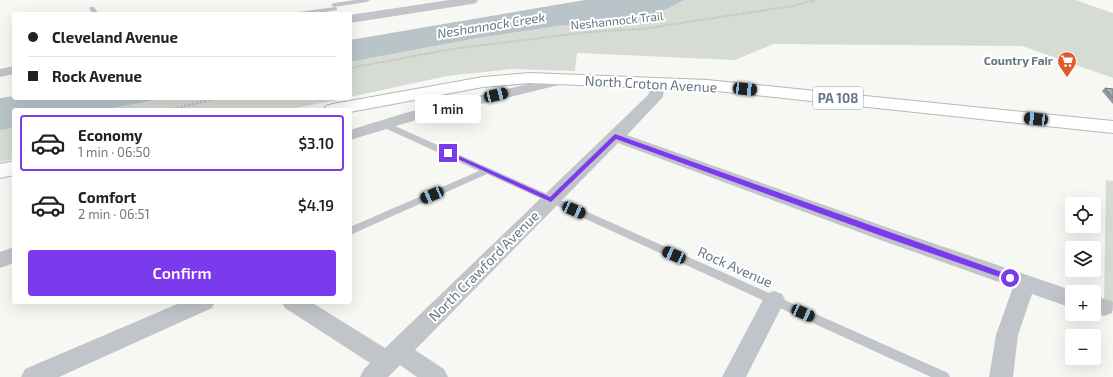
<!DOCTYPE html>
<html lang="en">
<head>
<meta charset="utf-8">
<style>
	body { margin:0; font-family:"Exo 2",sans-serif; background:#f2f2f2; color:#222; height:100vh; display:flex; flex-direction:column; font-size:15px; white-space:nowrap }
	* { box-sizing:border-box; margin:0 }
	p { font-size:13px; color:#767676 }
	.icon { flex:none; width:22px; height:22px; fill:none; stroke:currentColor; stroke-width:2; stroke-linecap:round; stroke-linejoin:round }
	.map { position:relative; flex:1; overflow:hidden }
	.side { position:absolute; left:12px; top:108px; width:340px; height:196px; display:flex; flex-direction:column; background:#fff; border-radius:4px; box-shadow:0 4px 16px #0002 }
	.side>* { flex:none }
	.hud { position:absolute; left:12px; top:12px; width:340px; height:88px; border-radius:4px; box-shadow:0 4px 16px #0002; display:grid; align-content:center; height:88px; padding:0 16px; background:#fff }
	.controls { position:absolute; left:1065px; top:197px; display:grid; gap:8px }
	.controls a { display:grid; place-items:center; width:36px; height:36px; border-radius:4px; background:#fff; box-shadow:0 4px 16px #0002; font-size:20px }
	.end { position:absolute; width:18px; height:18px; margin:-9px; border:5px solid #7c3aed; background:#fff; box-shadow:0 0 0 2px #fff }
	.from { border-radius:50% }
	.bubble { position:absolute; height:28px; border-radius:4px; background:#fff; box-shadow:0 4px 16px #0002; font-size:13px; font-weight:600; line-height:28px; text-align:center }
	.car { position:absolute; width:12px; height:24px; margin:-12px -6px; border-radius:5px; box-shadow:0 0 3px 1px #0007; background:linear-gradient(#222 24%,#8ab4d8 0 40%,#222 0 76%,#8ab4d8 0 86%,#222 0) }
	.hud b { display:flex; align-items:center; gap:14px; height:38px; font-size:15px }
	.hud b+b { border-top:1px solid #e0e0e0 }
	.hud i { width:10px; height:10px; background:#222 }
	ul { padding:7px 0 0; list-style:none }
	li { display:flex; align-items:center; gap:12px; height:56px; margin:0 8px 6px; padding:0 8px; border:2px solid transparent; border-radius:4px }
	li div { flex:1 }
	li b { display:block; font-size:15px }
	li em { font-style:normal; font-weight:600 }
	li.active { border-color:#7c3aed }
	li>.icon { width:36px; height:36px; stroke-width:1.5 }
	.primary-button { display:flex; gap:8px; margin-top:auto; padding:8px 16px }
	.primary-button a { flex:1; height:46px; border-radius:4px; background:#7c3aed; color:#fff; font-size:16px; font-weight:600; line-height:46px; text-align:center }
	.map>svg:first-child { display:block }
	.green { fill:#d6dcd4 }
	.water { fill:#b9c4c9 }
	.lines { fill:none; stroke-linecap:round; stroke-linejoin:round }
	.primary-casing { stroke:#b4b8bc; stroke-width:2 }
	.path-far1 { stroke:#bbbdc0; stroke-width:2; stroke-dasharray:1.5 1.5; stroke-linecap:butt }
	.path { stroke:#bbbdc0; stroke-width:2.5; stroke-dasharray:2 2; stroke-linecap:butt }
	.service { fill:#c1c4c8; fill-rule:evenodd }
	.minor { fill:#c1c4c8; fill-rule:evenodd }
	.primary { fill:#fff; fill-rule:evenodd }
	.wall { fill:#90969d }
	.building { fill:#a7afb6; stroke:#757a7f }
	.route { fill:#7c3aed }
	.labels { text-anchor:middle; stroke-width:4; stroke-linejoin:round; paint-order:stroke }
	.far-street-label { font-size:12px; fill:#677685; stroke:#fff }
	.far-poi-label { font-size:12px; font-weight:bold; fill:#677685; stroke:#fff; text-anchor:end }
	.far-water-label { font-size:13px; font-style:italic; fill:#637781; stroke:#fff }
	.shield { fill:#fff; stroke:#959faa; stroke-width:1 }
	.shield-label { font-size:13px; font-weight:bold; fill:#677685 }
	.street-label { font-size:14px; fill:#677685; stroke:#fff }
</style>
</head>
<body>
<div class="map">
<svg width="1113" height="377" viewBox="0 0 1113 377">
	<rect width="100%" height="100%" fill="#f7f7f4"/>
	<!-- green -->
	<path class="green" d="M 685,0 L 1075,0 L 1113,13 L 1113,78 L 1022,46 L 773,44 L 735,60 L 577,53 L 575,71 L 512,69 L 447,76 L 350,97 L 350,62 L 472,39 L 559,26 L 630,20 L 661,12 Z
		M 165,98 L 347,98 L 285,110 L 103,110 Z
		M 14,128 L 14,159 L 0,162 L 0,130 Z
		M 1106,180 L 1113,181 L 1113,311 L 1104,307 Z"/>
	<!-- water -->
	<path class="water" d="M 585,0 L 685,0 L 661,12 L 630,20 L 559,26 L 472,39 L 350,62 L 350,40 Z
		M 14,96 L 14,98 L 165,98 L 103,110 L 14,110 L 14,128 L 0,130 L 0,98 Z"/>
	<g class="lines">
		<defs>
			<path id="primary" d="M 530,73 L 707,80 L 1113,121 L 1113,133 L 707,90 L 530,83 L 483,87 L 350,112 L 350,110 L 324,110 L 326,106 L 333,104 L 483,77 Z
				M 14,161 L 14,175 L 0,178 L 0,164 Z"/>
		</defs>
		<!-- primary casing -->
		<use href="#primary" class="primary-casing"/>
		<!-- path-far1 -->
		<path class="path-far1" d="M 350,68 L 452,49 L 590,32 L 642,29 L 792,6 L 815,0
			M 215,99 L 217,98"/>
		<!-- path -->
		<path class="path" d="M 169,110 L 217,98"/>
		<!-- service -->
		<path class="service" d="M 355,0 L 370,0 L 367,2 L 334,7 L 331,5 L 334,3 Z
			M 90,7 L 94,7 L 99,14 L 93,14 L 89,8 Z
			M 335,7 L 337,8 L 337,10 L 312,14 L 295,14 L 298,12 Z
			M 380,122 L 386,122 L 948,373 L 950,377 L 931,377 L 487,174 L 350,235 L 350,227 L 479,171 L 380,126 L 379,124 Z"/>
		<!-- minor -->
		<path class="minor" d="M 449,0 L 478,0 L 476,3 L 472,4 L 350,23 L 350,15 Z
			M 14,66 L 14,74 L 0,77 L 0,69 Z
			M 562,76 L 567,77 L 569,80 L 567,83 L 416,120 L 350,140 L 350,130 L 405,113 Z
			M 655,79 L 660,80 C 664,86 664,90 663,97 L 627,135 L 900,232 L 1077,292 L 1072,292 L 1072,308 L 1032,294 L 1018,335 L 1013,377 L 989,377 L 996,335 L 1013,287 L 886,242 L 618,143 L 415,350 L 444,369 L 448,377 L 417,377 L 400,365 L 388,377 L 360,377 L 364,369 L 370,363 L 285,308 L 282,302 L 311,302 L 385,348 L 648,95 L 650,90 L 648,83 L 650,80 Z
			M 14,247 L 14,263 L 0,268 L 0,252 Z
			M 774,291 L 782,294 L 785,300 L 746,377 L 722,377 L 766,294 Z
			M 1094,296 L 1112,301 L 1113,303 L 1112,313 L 1104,316 L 1094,314 Z
			M 182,302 L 215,302 L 212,308 L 59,377 L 21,377 L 25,369 Z"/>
		<!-- primary -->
		<use href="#primary" class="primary"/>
	</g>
	<!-- wall -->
	<path class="wall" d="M 1105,88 L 1113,89 L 1113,104 L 1102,91 Z"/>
	<!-- building -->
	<path class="building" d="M 1105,88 L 1113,89 L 1113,98 Z"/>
	<!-- route -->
	<path class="route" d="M 615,134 L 1013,276 L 1014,278 L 1013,280 L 1008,280 L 890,239 L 616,139 L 551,202 L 445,153 L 450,152 L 550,197 Z"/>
	<!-- icons -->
	<defs>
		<symbol id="supermarket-pin" viewBox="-11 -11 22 30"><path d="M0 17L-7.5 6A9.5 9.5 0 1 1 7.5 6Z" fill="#e05c2b" stroke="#fff"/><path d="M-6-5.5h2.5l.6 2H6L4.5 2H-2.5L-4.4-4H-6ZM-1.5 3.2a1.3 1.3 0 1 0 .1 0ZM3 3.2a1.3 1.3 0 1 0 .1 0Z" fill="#fff"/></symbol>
	</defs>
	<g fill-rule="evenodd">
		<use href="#supermarket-pin" x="1056" y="50" width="22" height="30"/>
	</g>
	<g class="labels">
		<!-- far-street labels -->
		<g class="far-street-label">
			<text transform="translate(617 21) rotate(-6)" y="4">Neshannock Trail</text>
		</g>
		<!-- far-poi labels -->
		<g class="far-poi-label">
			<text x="1053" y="65">Country Fair</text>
		</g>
		<!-- far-water labels -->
		<g class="far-water-label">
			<text transform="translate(491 25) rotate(-9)" y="5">Neshannock Creek</text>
		</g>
		<!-- shield labels -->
		<rect class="shield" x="813" y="87" width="50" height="22" rx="3"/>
		<g class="shield-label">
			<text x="838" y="103">PA 108</text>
		</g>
		<!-- street labels -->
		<g class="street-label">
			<text transform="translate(651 84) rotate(3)" y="5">North Croton Avenue</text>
			<text transform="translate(484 266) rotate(-45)" y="5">North Crawford Avenue</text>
			<text transform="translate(735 267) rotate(24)" y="5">Rock Avenue</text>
		</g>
	</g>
</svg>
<div class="controls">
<a><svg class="icon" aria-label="locate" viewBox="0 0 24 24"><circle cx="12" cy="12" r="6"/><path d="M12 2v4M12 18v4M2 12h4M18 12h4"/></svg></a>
<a><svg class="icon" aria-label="layers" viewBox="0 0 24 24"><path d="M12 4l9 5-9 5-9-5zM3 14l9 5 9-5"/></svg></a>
<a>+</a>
<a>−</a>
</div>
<i class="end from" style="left:1010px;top:278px"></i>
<i class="end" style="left:448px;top:153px"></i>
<div class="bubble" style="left:415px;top:95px;width:66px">1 min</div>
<i class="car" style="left:745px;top:89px;rotate:96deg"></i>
<i class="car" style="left:496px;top:95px;rotate:77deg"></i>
<i class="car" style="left:1036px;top:119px;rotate:276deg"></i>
<i class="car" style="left:432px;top:195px;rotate:247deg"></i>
<i class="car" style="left:574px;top:210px;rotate:114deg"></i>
<i class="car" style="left:674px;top:255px;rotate:294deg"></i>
<i class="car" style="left:803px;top:313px;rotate:114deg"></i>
<div class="hud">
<b><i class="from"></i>Cleveland Avenue</b>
<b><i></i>Rock Avenue</b>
</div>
<section class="side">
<ul>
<li class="active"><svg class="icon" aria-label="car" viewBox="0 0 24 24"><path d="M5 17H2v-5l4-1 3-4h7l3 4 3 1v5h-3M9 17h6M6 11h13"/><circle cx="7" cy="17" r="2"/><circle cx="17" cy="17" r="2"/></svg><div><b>Economy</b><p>1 min · 06:50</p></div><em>$3.10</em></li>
<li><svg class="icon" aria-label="car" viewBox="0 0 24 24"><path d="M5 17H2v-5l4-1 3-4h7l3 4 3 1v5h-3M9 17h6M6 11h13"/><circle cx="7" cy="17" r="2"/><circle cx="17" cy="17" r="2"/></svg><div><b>Comfort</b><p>2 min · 06:51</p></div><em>$4.19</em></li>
</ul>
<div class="primary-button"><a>Confirm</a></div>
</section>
</div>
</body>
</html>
